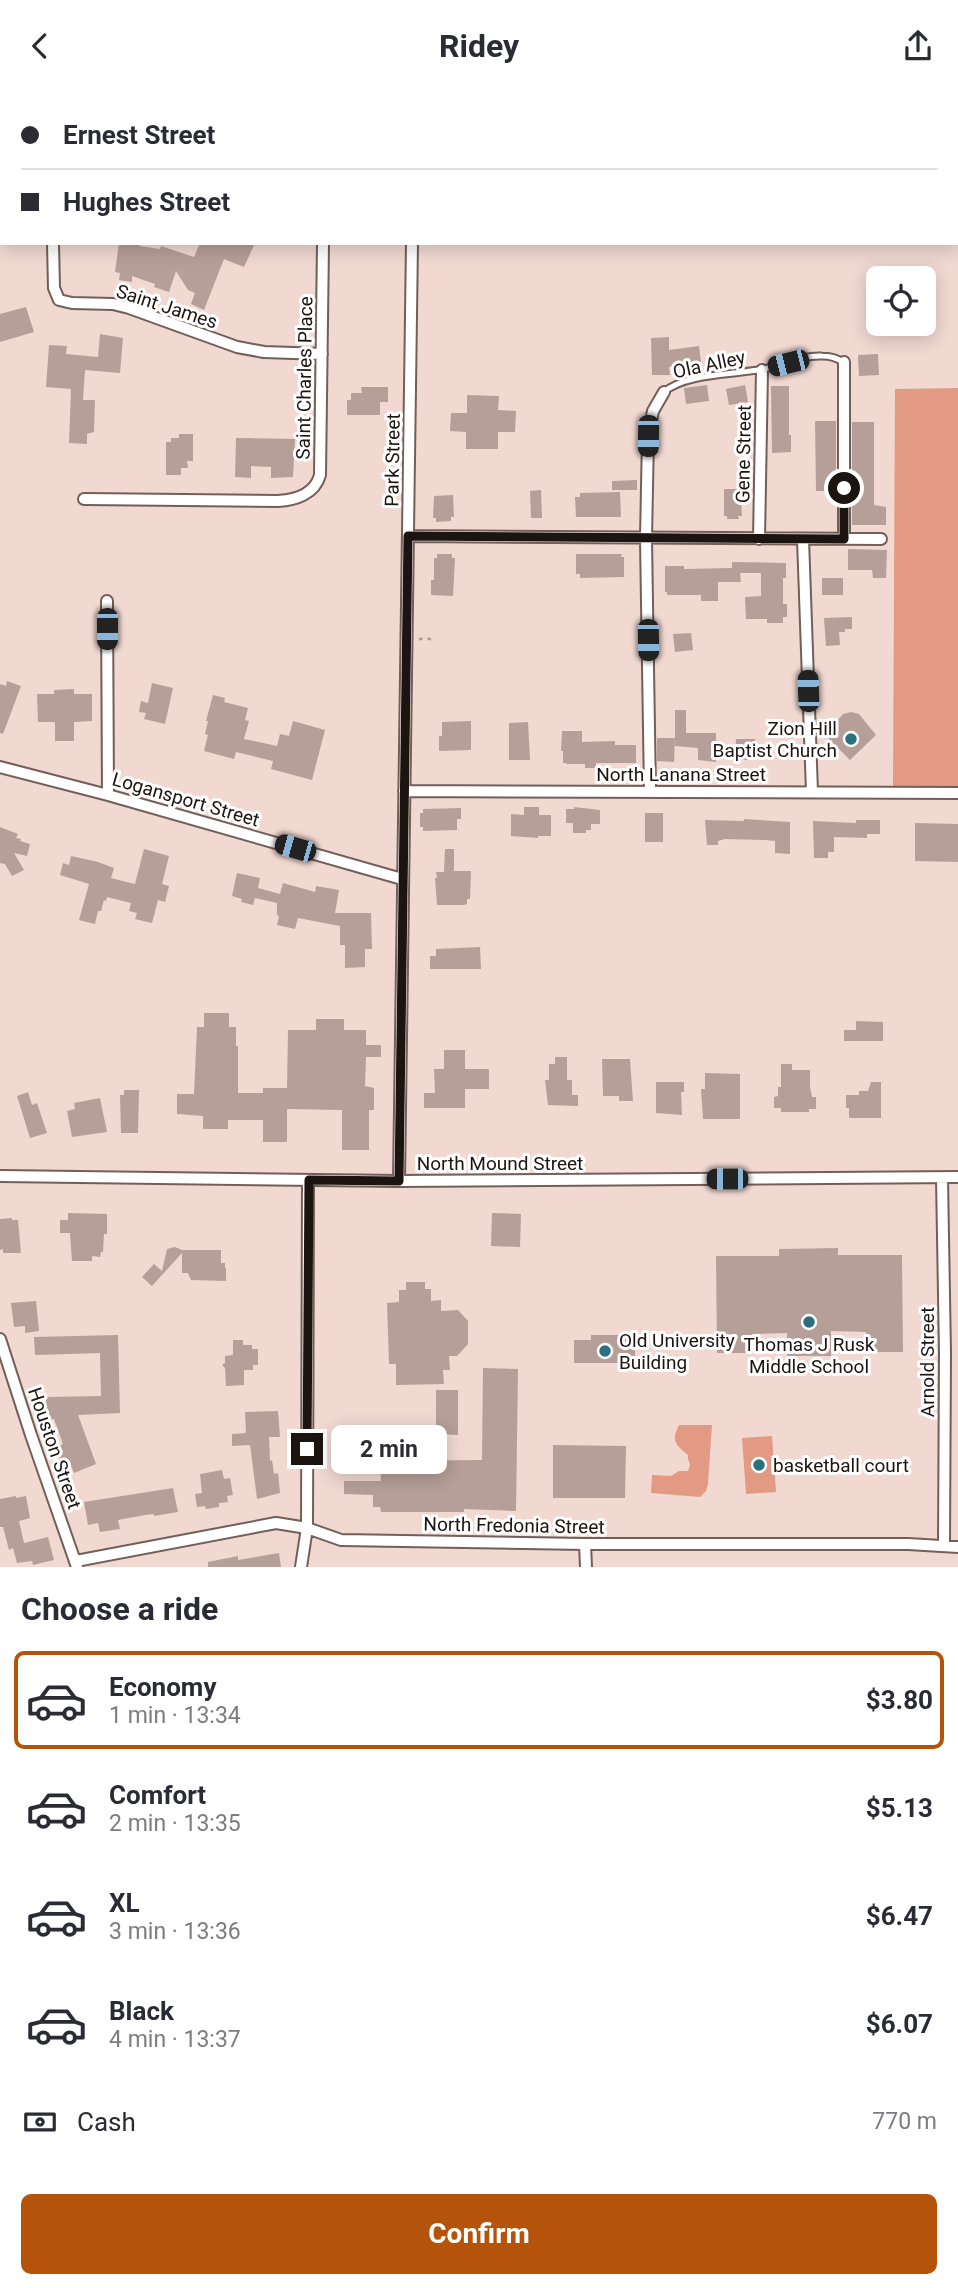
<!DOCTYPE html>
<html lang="en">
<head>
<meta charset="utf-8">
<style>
	body { margin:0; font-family:Roboto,sans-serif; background:#f7f7f7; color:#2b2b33; height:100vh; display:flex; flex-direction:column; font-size:26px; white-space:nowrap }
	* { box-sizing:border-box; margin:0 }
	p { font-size:23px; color:#7c7c81 }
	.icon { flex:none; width:38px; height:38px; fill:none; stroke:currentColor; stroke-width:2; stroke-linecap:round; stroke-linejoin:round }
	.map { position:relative; height:1476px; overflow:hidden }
	.sheet { display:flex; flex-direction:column; background:#fff; flex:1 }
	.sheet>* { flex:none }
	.banner { position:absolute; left:0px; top:0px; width:959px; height:154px; box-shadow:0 4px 18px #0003; display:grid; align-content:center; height:154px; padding:0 21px; background:#fff }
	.tools { position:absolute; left:866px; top:175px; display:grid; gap:14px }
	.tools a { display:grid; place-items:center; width:70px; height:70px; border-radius:10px; background:#fff; box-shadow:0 4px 18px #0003; font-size:35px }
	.end { position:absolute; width:32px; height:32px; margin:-16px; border:9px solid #1c1411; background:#fff; box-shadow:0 0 0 4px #fff }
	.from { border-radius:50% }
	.bubble { position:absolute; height:49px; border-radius:10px; background:#fff; box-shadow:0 4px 18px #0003; font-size:23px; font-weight:700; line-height:49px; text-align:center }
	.car { position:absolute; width:21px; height:42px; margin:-21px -10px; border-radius:9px; box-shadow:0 0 5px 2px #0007; background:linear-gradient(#222 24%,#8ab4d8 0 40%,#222 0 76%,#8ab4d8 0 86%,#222 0) }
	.banner b { display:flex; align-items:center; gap:24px; height:66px; font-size:26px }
	.banner b+b { border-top:2px solid #e1e1e2 }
	.banner i { width:18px; height:18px; background:#2b2b33 }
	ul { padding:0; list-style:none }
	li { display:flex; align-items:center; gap:21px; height:98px; margin:0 14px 10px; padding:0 7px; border:4px solid transparent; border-radius:10px }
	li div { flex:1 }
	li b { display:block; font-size:26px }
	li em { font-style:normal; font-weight:700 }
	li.on { border-color:#b45309 }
	li>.icon { width:63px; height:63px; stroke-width:1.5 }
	h2 { padding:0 21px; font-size:32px; line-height:84px }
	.pay { display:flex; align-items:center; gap:18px; height:77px; padding:0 21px; font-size:26px }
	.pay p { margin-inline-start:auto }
	.primary-button { display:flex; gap:14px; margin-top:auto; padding:14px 21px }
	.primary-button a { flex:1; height:80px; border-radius:10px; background:#b45309; color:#fff; font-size:28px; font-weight:700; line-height:80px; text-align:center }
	header { display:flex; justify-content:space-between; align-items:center; height:91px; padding:0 21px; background:#fff; font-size:32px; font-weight:700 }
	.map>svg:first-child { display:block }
	.green { fill:#e29a84 }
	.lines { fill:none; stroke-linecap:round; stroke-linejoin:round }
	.river { stroke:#c16549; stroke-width:23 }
	.building { fill:#b59f98 }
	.service-casing { stroke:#735e58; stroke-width:9 }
	.minor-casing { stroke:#735e58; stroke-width:14 }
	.path { stroke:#aa9892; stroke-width:2.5; stroke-dasharray:3.5 5; stroke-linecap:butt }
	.service { stroke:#fff; stroke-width:5 }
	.minor { stroke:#fff; stroke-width:10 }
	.route { stroke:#1c1411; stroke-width:9 }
	.poi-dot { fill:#2c6f81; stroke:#fff; stroke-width:2.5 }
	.labels { text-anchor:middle; stroke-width:6; stroke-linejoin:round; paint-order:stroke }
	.street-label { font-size:19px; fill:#1c1411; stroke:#fff }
	.poi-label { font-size:19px; fill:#1c1411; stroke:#fff; text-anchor:start }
</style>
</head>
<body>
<header><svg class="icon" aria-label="back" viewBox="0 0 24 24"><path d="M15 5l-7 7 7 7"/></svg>Ridey<svg class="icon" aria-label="share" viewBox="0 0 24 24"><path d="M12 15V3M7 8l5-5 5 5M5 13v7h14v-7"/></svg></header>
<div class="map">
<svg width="958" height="1476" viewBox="0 0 958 1476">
	<rect width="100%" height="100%" fill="#f1d9d2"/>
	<!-- green -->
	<path class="green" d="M 958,297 L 958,696 L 893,695 L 895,298 Z
		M 679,1334 L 712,1334 L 708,1393 L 706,1400 L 700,1406 L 651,1402 L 652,1384 L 671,1385 L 679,1380 L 688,1380 L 690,1374 L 688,1368 L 688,1364 C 675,1353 671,1350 679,1334 Z
		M 772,1345 L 776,1401 L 746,1403 L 742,1347 Z"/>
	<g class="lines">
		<!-- river -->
		<path class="river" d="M 887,0 L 890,2
			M 957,20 L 958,20"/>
	</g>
	<!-- building -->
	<path class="building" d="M 119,152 L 140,152 L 139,155 L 160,158 L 161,155 L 194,166 L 200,152 L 255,152 L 244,176 L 224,168 L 204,219 L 191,213 L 195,202 L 188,199 L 176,180 L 169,201 L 154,196 L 155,193 L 132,185 L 132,191 L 119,189 L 120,182 L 115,181 Z
		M 26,216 L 34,241 L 0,251 L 0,223 Z
		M 100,243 L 123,247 L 120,282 L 85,279 L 83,309 L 95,309 L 94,341 L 87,343 L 87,353 L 69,352 L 71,298 L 46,296 L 49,254 L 67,255 L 66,263 L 98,266 Z
		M 669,246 L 669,259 L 699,255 L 701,271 L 669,276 L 670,284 L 652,284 L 651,247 Z
		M 878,263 L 879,284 L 859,285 L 858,264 Z
		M 707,294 L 709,310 L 686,313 L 684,297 Z
		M 745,294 L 748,311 L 729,314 L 726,298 Z
		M 771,295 L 789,295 L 789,344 L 791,344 L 791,361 L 772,362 Z
		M 361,296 L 388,296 L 388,311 L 380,311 L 380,324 L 347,324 L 347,309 L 351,309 L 351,302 L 362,302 Z
		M 467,304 L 499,305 L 498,319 L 516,320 L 515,341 L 498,341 L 498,358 L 466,358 L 466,341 L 450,340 L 451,322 L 467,322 Z
		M 815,330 L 836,330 L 836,400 L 816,400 Z
		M 852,331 L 874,331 L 874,414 L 886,416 L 886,434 L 852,434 Z
		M 179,343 L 193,343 L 193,370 L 187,370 L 188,377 L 181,377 L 181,384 L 166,384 L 166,351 L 171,351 L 171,347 L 179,347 Z
		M 236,347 L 295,348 L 293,386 L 271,387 L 271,376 L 251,375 L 251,387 L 235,386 Z
		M 637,389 L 637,399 L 612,399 L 612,390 Z
		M 724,398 L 740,398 L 742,425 L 738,425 L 739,428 L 727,428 L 727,425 L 724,425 Z
		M 541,399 L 542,427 L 531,427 L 530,400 Z
		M 620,401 L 621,426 L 576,426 L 575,406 L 580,406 L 580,402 Z
		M 453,404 L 454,426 L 451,426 L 451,430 L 436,431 L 436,427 L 433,427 L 434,405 Z
		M 848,458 L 887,459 L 886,487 L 873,487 L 872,479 L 848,479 Z
		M 437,463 L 452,463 L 452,467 L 455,467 L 453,505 L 431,504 L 431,489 L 434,489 L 434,467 L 437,467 Z
		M 576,463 L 622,463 L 621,466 L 624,466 L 624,486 L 580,487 L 580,483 L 576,483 Z
		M 732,471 L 786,472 L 786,487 L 783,487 L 783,513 L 787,513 L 787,526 L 783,526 L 783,532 L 767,532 L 767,528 L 746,528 L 745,506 L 761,505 L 761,482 L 740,482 L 741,491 L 718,491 L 718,510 L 701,510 L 701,504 L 667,504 L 667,501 L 665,501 L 665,475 L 684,475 L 684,478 L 732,477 Z
		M 822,487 L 843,487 L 843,504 L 822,504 Z
		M 852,526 L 852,538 L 845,538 L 845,541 L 839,541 L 840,554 L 826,555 L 824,527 Z
		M 691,542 L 693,559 L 675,561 L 673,543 Z
		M 7,590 L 21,595 L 3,643 L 0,642 L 0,593 L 6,595 Z
		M 152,592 L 173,597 L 165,633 L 144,628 L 146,622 L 139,621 L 141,610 L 148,612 Z
		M 74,598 L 74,603 L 92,603 L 92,630 L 74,631 L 74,650 L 55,650 L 55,631 L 38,631 L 37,603 L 54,603 L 54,599 Z
		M 213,604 L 225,607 L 224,611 L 248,617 L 245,629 L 249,630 L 244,648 L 277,655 L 280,643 L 289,645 L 293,630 L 325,639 L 312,689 L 271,678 L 273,670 L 236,661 L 234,668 L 204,660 L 208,644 L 205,643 L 208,630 L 206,630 Z
		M 675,619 L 686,619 L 686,642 L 716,642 L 716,671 L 698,669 L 698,657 L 675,655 Z
		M 851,621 L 859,623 L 876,644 L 850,669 L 825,644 L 843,623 Z
		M 471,630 L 471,659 L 439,660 L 439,645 L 442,645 L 442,631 Z
		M 528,631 L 530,669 L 509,669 L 509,632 Z
		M 562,640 L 582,640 L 582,651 L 615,650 L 615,654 L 636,654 L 636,672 L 596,672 L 596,677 L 585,677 L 585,673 L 566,673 L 566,672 L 563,672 L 563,660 L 561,660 Z
		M 657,647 L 675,647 L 674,671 L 657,670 Z
		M 736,648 L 755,648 L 755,669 L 735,669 Z
		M 524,716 L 539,716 L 539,724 L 551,724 L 551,745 L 538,745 L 538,747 L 511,745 L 511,723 L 524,724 Z
		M 574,716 L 600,719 L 600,733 L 591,733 L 591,739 L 586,739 L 586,742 L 573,742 L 573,732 L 566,732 L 566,718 L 574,718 Z
		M 461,717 L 461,728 L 457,728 L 457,739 L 423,740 L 423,736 L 420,736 L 420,722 L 423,722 L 423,718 Z
		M 645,722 L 663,722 L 663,751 L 645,751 Z
		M 744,728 L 790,731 L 790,763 L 775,762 L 775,750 L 765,749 L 725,748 L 718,750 L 718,754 L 707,754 L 705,729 L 744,730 Z
		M 856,729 L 880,729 L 880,743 L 867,743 L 867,747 L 834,746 L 834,761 L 828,761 L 828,767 L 814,767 L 813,730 L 856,732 Z
		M 915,732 L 958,733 L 958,771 L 915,770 Z
		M 0,736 L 18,743 L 16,747 L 21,748 L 20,750 L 30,753 L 27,765 L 14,762 L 24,779 L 12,785 L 5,773 L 0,772 Z
		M 144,758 L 169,765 L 162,793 L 169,795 L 165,811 L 158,809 L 152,832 L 135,828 L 137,822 L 129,820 L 131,812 L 107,806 L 106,810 L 104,809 L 101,820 L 98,820 L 95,833 L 79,829 L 89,793 L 60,784 L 63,772 L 69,774 L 71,765 L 98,771 L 114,777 L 111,787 L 135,793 Z
		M 445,758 L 454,758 L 454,780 L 471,780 L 470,808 L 467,808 L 467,813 L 464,814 L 437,814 L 435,787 L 437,787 L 436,781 L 444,781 Z
		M 237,782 L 260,787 L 258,797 L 280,803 L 283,792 L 315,801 L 316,795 L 339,799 L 335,822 L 371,822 L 372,858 L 365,858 L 365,876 L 345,877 L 345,854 L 340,854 L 340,835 L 298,827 L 295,838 L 277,834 L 279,825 L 277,824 L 277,812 L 255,807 L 253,814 L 241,811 L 242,808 L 232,805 Z
		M 480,856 L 481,878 L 430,878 L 430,865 L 436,865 L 436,858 Z
		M 204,922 L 229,922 L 229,936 L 236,936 L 236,955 L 238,955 L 238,1002 L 263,1002 L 263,997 L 287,997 L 288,939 L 316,939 L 316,928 L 344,928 L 344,939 L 366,939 L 366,954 L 381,954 L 381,966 L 366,966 L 365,995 L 374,997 L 374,1019 L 369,1019 L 369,1059 L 342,1059 L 342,1019 L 287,1018 L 287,1051 L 263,1051 L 263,1029 L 228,1029 L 228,1038 L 203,1038 L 203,1025 L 177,1023 L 177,1003 L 194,1003 L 197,936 L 204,936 Z
		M 856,930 L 883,931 L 883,950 L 844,950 L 844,939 L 856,939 Z
		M 444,959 L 465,959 L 465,978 L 489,978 L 489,998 L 465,998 L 465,1017 L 424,1017 L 424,1002 L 435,1002 L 434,978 L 444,978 Z
		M 555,966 L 567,966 L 567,989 L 572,989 L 572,1004 L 578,1004 L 578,1015 L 548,1014 L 545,989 L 549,989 L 549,973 L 555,973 Z
		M 602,968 L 630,968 L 633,1010 L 619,1010 L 619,1005 L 603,1005 Z
		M 781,973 L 792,973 L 792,979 L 810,979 L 810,996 L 812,1006 L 816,1006 L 816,1018 L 809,1018 L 809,1021 L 781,1021 L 781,1017 L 774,1017 L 774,1006 L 778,1005 L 778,996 L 781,996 Z
		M 705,982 L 740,983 L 740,1028 L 703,1028 L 701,998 L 705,998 Z
		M 656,991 L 684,991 L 684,1001 L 681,1001 L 682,1024 L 656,1022 Z
		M 871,991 L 881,991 L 881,1027 L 849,1027 L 849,1017 L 846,1017 L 846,1004 L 859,1004 L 859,1000 L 868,1000 Z
		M 124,999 L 139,999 L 138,1042 L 121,1042 L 120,1004 L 124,1004 Z
		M 28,1001 L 32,1014 L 37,1012 L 47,1042 L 30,1047 L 17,1005 Z
		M 100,1007 L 107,1041 L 72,1046 L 67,1020 L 75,1018 L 74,1012 Z
		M 68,1122 L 107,1123 L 107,1143 L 104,1143 L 103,1161 L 101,1161 L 100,1166 L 92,1165 L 92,1170 L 72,1170 L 70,1142 L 60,1142 L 60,1129 L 68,1129 Z
		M 492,1122 L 521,1123 L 520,1156 L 491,1155 Z
		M 12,1127 L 12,1129 L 18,1129 L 21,1162 L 3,1162 L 3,1158 L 0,1159 L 0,1128 Z
		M 175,1156 L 182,1159 L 221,1159 L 221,1172 L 225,1172 L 225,1177 L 226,1177 L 226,1190 L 191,1189 L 188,1182 L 182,1182 L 182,1162 L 152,1195 L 142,1186 L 154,1173 L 162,1180 L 167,1158 Z
		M 838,1157 L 838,1164 L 902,1164 L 903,1261 L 867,1261 L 866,1241 L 831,1240 L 831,1265 L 787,1265 L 787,1242 L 752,1243 L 752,1262 L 717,1262 L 716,1165 L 779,1165 L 779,1158 Z
		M 406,1191 L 425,1191 L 425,1198 L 431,1198 L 431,1210 L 441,1209 L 441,1220 L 458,1219 L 468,1230 L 468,1253 L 457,1265 L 449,1265 L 450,1279 L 443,1279 L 444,1293 L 396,1294 L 396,1273 L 389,1273 L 387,1212 L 399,1211 L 399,1199 L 406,1199 Z
		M 36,1210 L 39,1240 L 25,1242 L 25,1235 L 14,1236 L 11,1212 Z
		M 118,1244 L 120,1322 L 78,1324 L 96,1373 L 74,1382 L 70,1372 L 62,1375 L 55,1356 L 63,1353 L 54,1328 L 46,1329 L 46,1306 L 101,1305 L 100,1262 L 35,1264 L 34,1246 Z
		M 591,1244 L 635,1244 L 635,1272 L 574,1272 L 574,1249 L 591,1249 Z
		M 233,1249 L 243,1249 L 243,1254 L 252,1254 L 252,1258 L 258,1258 L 258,1274 L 253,1274 L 253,1279 L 244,1279 L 244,1294 L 226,1295 L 225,1277 L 222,1274 L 225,1272 L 225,1265 L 233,1264 Z
		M 483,1277 L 518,1278 L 516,1420 L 464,1418 L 464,1421 L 381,1421 L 380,1416 L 373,1416 L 373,1404 L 344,1403 L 344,1390 L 381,1390 L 380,1370 L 482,1369 Z
		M 436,1299 L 458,1299 L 458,1344 L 436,1343 Z
		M 278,1320 L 280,1346 L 269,1346 L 270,1370 L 272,1369 L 274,1383 L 278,1382 L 280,1402 L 257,1408 L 250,1354 L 232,1355 L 232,1343 L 246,1342 L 245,1321 Z
		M 553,1354 L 626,1355 L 625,1407 L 553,1407 Z
		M 222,1379 L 224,1388 L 230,1387 L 233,1404 L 227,1405 L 228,1411 L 219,1412 L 219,1416 L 206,1418 L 205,1415 L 197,1416 L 195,1403 L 202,1402 L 200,1383 Z
		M 173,1397 L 178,1421 L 154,1425 L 154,1423 L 145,1424 L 118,1429 L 120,1438 L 100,1441 L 98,1432 L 88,1434 L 84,1411 Z
		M 16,1405 L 16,1407 L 26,1405 L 30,1427 L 19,1430 L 24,1452 L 48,1446 L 54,1469 L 33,1474 L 32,1470 L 17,1472 L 13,1457 L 9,1459 L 3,1436 L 0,1436 L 0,1408 Z
		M 279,1462 L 281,1476 L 208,1476 L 208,1471 L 238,1465 L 238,1469 Z"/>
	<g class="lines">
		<defs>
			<path id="service" d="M 664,301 C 686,282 735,284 764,278 C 782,274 803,264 822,265 C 830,265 837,267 843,271"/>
			<path id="minor" d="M 53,2 L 53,0
				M 415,2 L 415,0
				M 53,152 L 54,197 L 59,209 L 72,212 L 113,213 L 129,217 L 237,256 L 264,261 L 322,263
				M 84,408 L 278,410 C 295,409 315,403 320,384 L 323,152
				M 408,445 L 881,448
				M 759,448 L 762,279
				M 803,448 L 812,701
				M 844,448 L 844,271
				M 107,510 L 108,704
				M 0,676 L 108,704 L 402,788
				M 404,700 L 958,702
				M 650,701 L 646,448 L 648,345 L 653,320 L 664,301
				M 0,1085 L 399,1090 L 958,1086
				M 942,1087 L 945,1262 L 944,1455
				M 399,1090 L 412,152
				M 0,1248 L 31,1344 L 77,1476
				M 585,1453 L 586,1476
				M 76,1470 L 276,1432 L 307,1437 L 341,1449 L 585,1453 L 908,1453 L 958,1456
				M 301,1476 L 307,1437 L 308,1089"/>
		</defs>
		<!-- service casing -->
		<use href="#service" class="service-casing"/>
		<!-- minor casing -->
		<use href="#minor" class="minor-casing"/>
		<!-- path -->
		<path class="path" d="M 259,0 L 274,2
			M 957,56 L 958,57
			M 419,548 L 433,548"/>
		<!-- service -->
		<use href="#service" class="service"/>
		<!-- minor -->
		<use href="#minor" class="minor"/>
	</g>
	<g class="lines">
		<!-- route -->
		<path class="route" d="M 307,1358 L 309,1089 L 399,1090 L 408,445 L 844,448 L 844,397"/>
	</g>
	<!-- markers -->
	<g class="poi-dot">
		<circle cx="851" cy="648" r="7"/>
		<circle cx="809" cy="1231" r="7"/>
		<circle cx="605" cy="1260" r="7"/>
		<circle cx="759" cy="1374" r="7"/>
	</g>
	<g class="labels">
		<!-- street labels -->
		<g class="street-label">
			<text transform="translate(167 215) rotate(18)" y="7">Saint James</text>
			<text transform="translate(709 273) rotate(-12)" y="7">Ola Alley</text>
			<text transform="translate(304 287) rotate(-89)" y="7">Saint Charles Place</text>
			<text transform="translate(743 363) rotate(-89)" y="7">Gene Street</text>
			<text transform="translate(392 369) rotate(-89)" y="7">Park Street</text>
			<text x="681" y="690">North Lanana Street</text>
			<text transform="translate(186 708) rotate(16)" y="7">Logansport Street</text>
			<text x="500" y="1079">North Mound Street</text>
			<text transform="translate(927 1271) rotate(-90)" y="7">Arnold Street</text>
			<text transform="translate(55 1357) rotate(71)" y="7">Houston Street</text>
			<text transform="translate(514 1434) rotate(1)" y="7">North Fredonia Street</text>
		</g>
		<!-- poi labels -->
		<g class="poi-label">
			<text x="837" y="644" text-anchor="end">Zion Hill<tspan x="837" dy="22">Baptist Church</tspan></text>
			<text x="619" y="1256">Old University<tspan x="619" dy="22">Building</tspan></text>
			<text x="809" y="1260" text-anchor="middle">Thomas J Rusk<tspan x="809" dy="22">Middle School</tspan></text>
			<text x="773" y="1381">basketball court</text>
		</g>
	</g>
</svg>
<div class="tools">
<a><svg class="icon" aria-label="locate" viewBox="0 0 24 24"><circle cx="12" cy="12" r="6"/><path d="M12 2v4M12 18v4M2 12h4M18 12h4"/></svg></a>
</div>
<i class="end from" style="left:844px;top:397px"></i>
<i class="end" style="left:307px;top:1358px"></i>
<div class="bubble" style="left:331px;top:1334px;width:116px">2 min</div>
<i class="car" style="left:788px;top:272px;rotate:256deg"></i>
<i class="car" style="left:648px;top:345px;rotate:181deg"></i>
<i class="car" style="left:107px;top:538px;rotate:180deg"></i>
<i class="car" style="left:648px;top:549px;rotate:179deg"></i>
<i class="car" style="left:808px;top:600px;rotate:358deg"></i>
<i class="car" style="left:295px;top:757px;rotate:286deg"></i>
<i class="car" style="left:727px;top:1088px;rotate:270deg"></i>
<div class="banner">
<b><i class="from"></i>Ernest Street</b>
<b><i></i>Hughes Street</b>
</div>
</div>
<section class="sheet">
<h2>Choose a ride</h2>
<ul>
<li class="on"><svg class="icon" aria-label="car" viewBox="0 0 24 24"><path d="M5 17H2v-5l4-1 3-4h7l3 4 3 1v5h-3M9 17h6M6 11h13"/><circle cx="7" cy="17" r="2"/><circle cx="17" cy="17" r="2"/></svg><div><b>Economy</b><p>1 min · 13:34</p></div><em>$3.80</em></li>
<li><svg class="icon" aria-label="car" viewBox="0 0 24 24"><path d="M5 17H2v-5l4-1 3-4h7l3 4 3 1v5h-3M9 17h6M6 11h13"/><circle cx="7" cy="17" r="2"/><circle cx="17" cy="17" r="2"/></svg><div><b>Comfort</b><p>2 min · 13:35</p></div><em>$5.13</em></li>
<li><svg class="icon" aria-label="car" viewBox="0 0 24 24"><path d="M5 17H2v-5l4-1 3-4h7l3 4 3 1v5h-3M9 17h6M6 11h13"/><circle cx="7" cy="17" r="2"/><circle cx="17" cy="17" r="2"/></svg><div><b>XL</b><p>3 min · 13:36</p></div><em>$6.47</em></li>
<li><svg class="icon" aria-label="car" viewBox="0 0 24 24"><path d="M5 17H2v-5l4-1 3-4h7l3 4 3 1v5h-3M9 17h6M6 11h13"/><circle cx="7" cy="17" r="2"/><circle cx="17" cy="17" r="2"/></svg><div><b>Black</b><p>4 min · 13:37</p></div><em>$6.07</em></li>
</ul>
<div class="pay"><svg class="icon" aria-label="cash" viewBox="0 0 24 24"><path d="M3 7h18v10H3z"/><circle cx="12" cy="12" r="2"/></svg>Cash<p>770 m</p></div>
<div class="primary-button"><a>Confirm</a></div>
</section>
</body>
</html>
